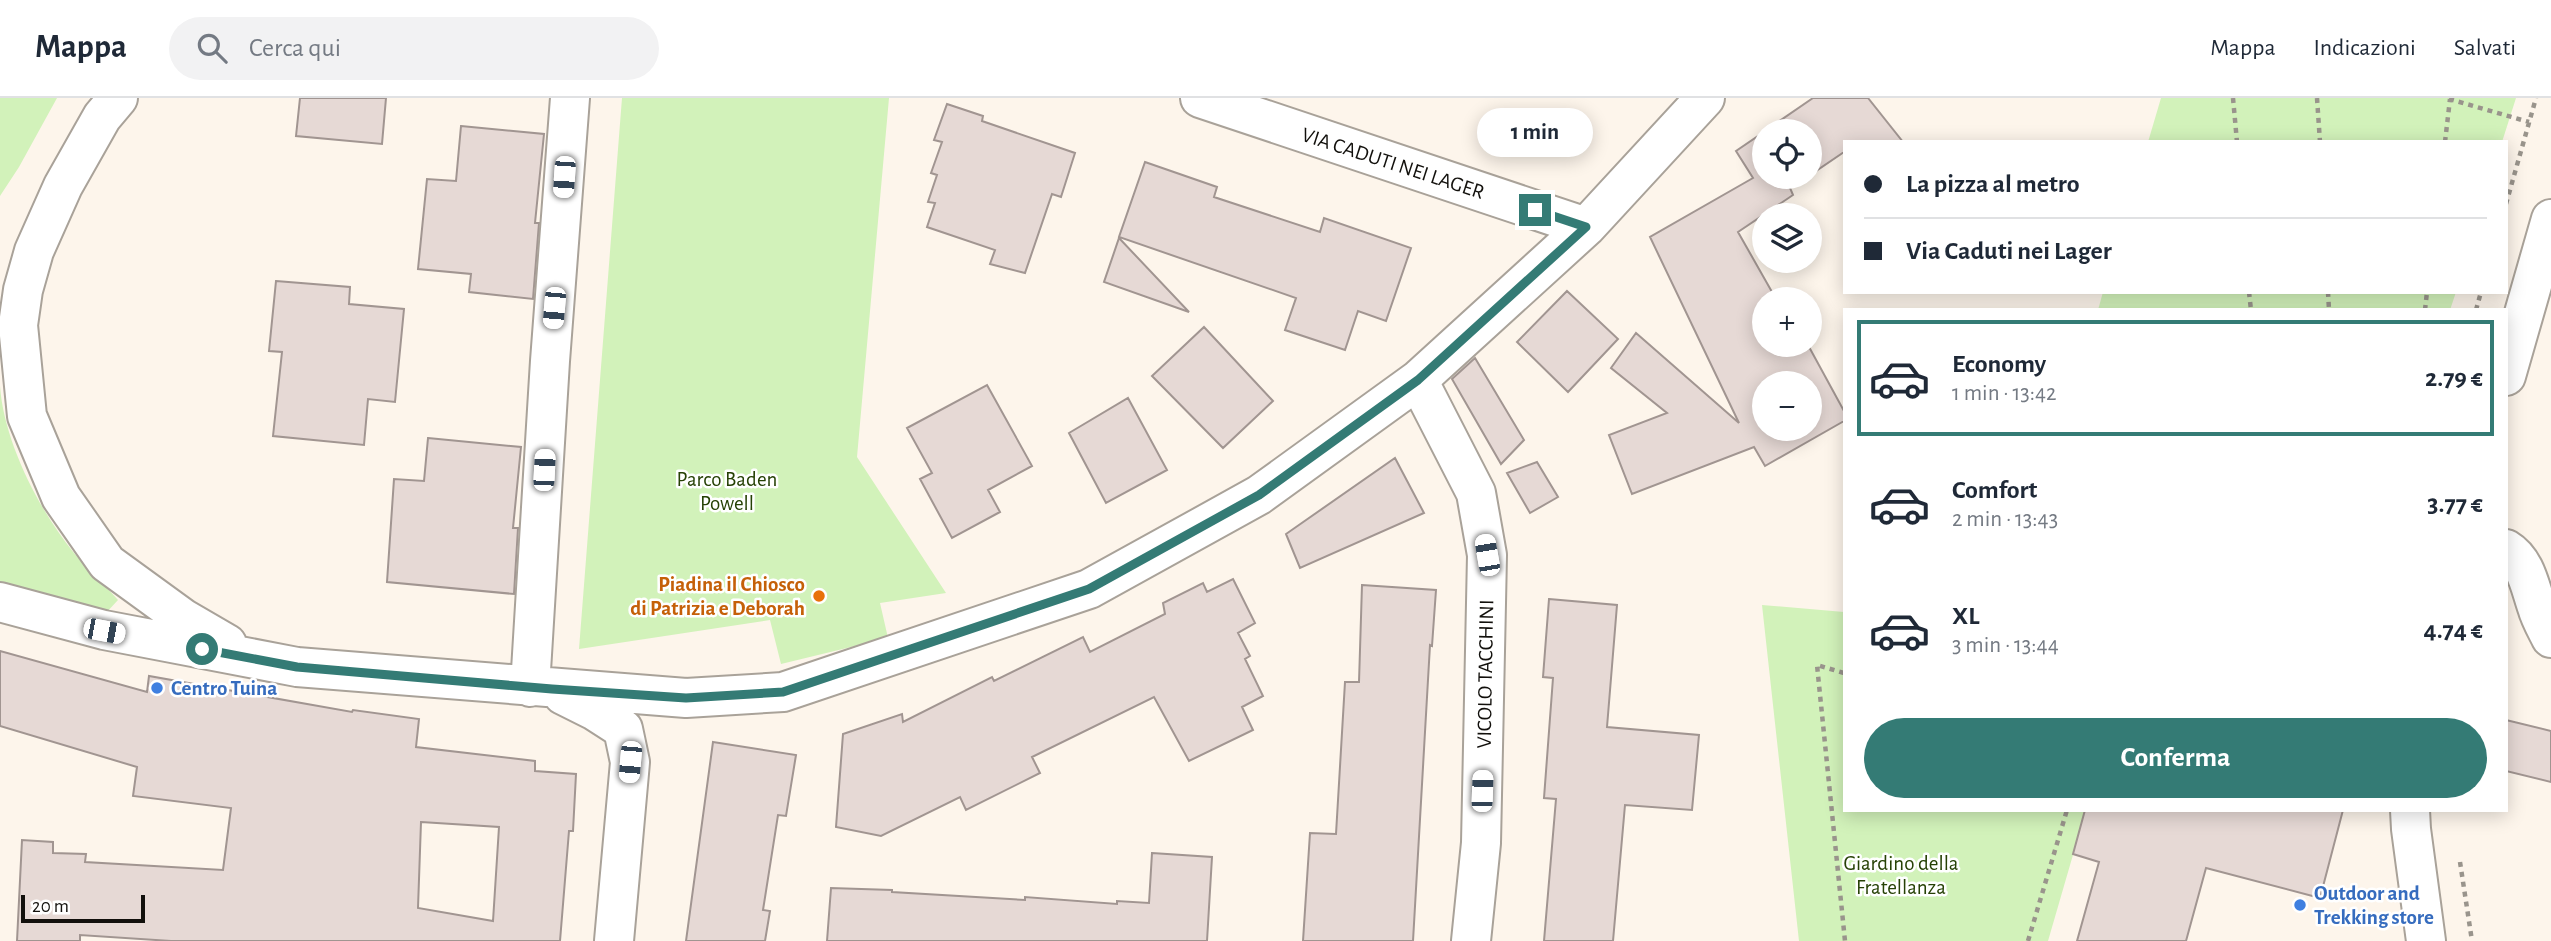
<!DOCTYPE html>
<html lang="it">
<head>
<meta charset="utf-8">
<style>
	body { margin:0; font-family:"Alegreya Sans",sans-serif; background:#f2f2f3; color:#1f2937; height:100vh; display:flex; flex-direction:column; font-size:26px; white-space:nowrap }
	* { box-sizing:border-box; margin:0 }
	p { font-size:23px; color:#747a83 }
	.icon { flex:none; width:38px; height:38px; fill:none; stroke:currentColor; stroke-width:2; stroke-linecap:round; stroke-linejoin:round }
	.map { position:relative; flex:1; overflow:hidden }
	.panel { position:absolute; left:1843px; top:210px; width:665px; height:504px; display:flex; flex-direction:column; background:#fff; border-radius:0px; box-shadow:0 4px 18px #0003 }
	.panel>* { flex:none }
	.top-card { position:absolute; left:1843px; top:42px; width:665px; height:154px; border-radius:0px; box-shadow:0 4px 18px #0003; display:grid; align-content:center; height:154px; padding:0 21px; background:#fff }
	.buttons { position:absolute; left:1752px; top:21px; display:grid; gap:14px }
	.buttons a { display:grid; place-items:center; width:70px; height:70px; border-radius:50%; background:#fff; box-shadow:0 4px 18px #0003; font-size:35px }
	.scale { position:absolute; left:21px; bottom:18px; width:124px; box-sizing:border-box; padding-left:7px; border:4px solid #12100c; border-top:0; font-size:19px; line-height:24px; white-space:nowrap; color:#12100c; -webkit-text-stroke:5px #fff; paint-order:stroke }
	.end { position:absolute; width:32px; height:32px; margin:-16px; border:9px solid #347b75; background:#fff; box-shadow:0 0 0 4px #fff }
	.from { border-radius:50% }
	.bubble { position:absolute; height:49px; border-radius:24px; background:#fff; box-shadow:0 4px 18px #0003; font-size:23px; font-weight:700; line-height:49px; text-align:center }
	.car { position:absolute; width:21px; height:42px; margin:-21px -10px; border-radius:9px; box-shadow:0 0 5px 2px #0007; background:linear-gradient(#fff 24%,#345 0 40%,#fff 0 76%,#345 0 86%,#fff 0) }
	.top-card b { display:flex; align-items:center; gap:24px; height:66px; font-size:26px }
	.top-card b+b { border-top:2px solid #e0e1e3 }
	.top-card i { width:18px; height:18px; background:#1f2937 }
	ul { padding:12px 0 0; list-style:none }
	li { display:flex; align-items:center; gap:21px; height:116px; margin:0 14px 10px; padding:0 7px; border:4px solid transparent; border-radius:0px }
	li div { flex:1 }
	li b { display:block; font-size:26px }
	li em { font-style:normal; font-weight:700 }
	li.on { border-color:#347b75 }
	li>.icon { width:63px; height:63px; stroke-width:1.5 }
	.primary-button { display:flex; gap:14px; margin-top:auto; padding:14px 21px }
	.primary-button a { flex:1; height:80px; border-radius:42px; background:#347b75; color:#fff; font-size:28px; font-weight:700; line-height:80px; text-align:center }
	header { display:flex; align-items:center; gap:42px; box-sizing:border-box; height:98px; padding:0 35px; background:#fff; border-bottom:2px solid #e0e1e3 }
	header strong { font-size:33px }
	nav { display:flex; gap:38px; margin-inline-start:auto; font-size:24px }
	.search { width:490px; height:63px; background:#f2f2f3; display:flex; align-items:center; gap:18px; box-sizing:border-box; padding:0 24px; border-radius:38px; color:#747a83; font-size:26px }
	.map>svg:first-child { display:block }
	.green { fill:#d2f2ba }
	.building { fill:#e6d9d5; stroke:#a19591; stroke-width:2; fill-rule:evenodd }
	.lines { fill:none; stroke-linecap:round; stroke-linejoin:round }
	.minor-casing { stroke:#a9a299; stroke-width:42 }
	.path { stroke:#99948c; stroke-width:4.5; stroke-dasharray:5 5; stroke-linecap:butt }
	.minor { stroke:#fff; stroke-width:38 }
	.route { stroke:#347b75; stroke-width:9 }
	.food-dot { fill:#e8710a; stroke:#fff; stroke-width:2.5 }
	.shop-dot { fill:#3f7fe0; stroke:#fff; stroke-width:2.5 }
	.labels { text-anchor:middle; stroke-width:5; stroke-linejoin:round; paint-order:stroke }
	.street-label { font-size:21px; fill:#12100c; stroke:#fff }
	.park-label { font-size:21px; fill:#264105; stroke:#fff }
	.food-label { font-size:21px; font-weight:bold; fill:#c56008; stroke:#fff; text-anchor:end }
	.shop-label { font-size:21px; font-weight:bold; fill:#366cbe; stroke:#fff; text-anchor:start }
</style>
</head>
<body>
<header>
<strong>Mappa</strong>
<div class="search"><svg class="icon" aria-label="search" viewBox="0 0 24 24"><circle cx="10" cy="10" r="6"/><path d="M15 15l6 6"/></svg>Cerca qui</div>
<nav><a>Mappa</a><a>Indicazioni</a><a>Salvati</a></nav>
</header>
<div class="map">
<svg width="2551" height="843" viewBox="0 0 2551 843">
	<rect width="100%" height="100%" fill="#fdf5eb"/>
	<!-- green -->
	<path class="green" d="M 0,0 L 57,0 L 19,69 L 0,98 Z
		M 622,0 L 889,0 L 857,359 L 946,495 L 880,505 L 888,540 L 781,566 L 770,522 L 579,551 Z
		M 2161,0 L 2516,0 L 2502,44 L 2148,44 Z
		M 2103,194 L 2456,194 L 2450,212 L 2098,212 Z
		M 0,288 C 4,344 39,412 74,455 C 87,471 104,486 118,502 L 105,516 L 0,488 Z
		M 1762,507 L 1844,514 L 1844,712 L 2086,712 L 2048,843 L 1799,843 Z"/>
	<!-- building -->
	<path class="building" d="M 300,0 L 386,0 L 382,46 L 296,38 Z
		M 1813,0 L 1868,0 L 1903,44 L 1844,44 L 1844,54 L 1810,77 L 1810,33 L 1765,33 Z
		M 947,6 L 983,18 L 982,23 L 1075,55 L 1061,99 L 1052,96 L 1025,175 L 990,166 L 995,152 L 927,129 L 935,105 L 928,104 L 937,77 L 931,75 L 942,44 L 934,42 Z
		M 461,28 L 544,36 L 535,125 L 539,125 L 533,201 L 469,194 L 471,176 L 418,171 L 427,81 L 456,83 Z
		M 1764,34 L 1764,79 L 1807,79 L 1790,90 L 1793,97 L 1738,134 L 1776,201 L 1764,201 L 1764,247 L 1808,247 L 1844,313 L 1844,323 L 1765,368 L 1754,349 L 1632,396 L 1609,337 L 1667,315 L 1611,270 L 1636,235 L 1739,325 L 1650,139 L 1753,80 L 1736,53 ZM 1764,285 L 1810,285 L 1810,331 L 1764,331 Z
		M 1145,64 L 1217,89 L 1214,99 L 1320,134 L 1324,120 L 1411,150 L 1386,223 L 1358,213 L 1345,252 L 1285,232 L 1296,200 L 1119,139 Z
		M 1119,140 L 1189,214 L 1104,184 Z
		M 276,183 L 350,189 L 349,206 L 404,211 L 395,304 L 368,301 L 364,347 L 273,338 L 282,254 L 269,253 Z
		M 1567,193 L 1618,241 L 1568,294 L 1517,244 Z
		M 1204,229 L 1273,303 L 1223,350 L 1152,278 Z
		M 1475,260 L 1524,342 L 1501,366 L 1452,281 Z
		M 987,287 L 1032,368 L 988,392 L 1000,414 L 952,440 L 920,381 L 932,375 L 907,330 Z
		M 1128,300 L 1167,372 L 1106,405 L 1069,335 Z
		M 428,340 L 521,349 L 513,430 L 518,430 L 514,496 L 387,484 L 394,381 L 424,383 Z
		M 1395,360 L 1424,415 L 1300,470 L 1286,436 Z
		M 1537,364 L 1558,399 L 1530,415 L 1507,375 Z
		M 1233,481 L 1255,525 L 1238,535 L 1250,558 L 1245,561 L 1263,598 L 1242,609 L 1253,632 L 1189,663 L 1154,599 L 1032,659 L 1040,675 L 966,712 L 960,699 L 881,738 L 836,729 L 843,636 L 902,616 L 903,624 L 992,579 L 994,583 L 1083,539 L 1090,554 L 1165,516 L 1163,505 L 1203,485 L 1207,494 Z
		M 1362,487 L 1436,492 L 1432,548 L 1430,547 L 1413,843 L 1303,843 L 1310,735 L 1336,736 L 1345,584 L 1359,584 Z
		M 1549,501 L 1617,507 L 1607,629 L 1699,637 L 1692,712 L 1625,707 L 1613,843 L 1544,843 L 1556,701 L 1544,700 L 1553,580 L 1543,579 Z
		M 0,553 L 147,594 L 149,578 L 352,614 L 353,612 L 419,621 L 416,649 L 535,663 L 535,673 L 576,676 L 573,733 L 569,733 L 560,843 L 171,843 L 80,837 L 80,843 L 17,843 L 22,742 L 53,744 L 53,755 L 86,756 L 85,764 L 223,772 L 231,710 L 133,698 L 137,669 L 0,628 ZM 421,724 L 499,729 L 493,823 L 418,810 Z
		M 2506,622 L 2551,633 L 2551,684 L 2506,673 Z
		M 713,644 L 796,657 L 786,718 L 778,717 L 763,812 L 770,813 L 765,843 L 686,843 Z
		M 2085,712 L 2343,712 L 2320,800 L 2206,770 L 2186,843 L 2077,843 L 2099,764 L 2073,756 Z
		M 1152,755 L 1212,759 L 1207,843 L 827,843 L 831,790 L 892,792 L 892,794 L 1025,802 L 1025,799 L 1117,806 L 1117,803 L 1149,805 Z"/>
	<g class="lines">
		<defs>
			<path id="minor" d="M 118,0 L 102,19 L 63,88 L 34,153 L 23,192 L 18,227 L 27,318 L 61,399 L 107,465 L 184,521 L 227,546
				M 1200,0 L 1586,129
				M 2506,278 L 2551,121
				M 1418,282 L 1476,395 L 1487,457 L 1481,745 L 1471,843
				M 2506,451 C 2526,463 2530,489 2537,509 C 2540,520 2546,530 2551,540
				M 0,504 L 104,532 L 297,569 L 686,600 L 783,594 L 1089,491 L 1259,397 L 1418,282 L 1586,129 L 1705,0
				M 530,589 L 550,263 L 570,0
				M 563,597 L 595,613 L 623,631 L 630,664 L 614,843
				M 2410,712 L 2411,731 L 2426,843"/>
		</defs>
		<!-- minor casing -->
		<use href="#minor" class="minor-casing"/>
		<!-- path -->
		<path class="path" d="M 2233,0 L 2237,44
			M 2317,0 L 2320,44
			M 2449,1 L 2529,24
			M 2445,44 L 2450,1
			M 2506,106 L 2536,0
			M 2249,194 L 2251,212
			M 2328,194 L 2329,212
			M 2425,212 L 2427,194
			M 2476,212 L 2481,194
			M 1844,575 L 1817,567 L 1845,843
			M 2460,764 L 2472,843
			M 2028,843 L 2067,712"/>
		<!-- minor -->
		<use href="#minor" class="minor"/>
	</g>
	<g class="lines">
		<!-- route -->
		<path class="route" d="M 202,551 L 297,569 L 552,591 L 686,600 L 783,594 L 1089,491 L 1259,397 L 1418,282 L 1586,129 L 1535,112"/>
	</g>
	<!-- markers -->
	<circle class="food-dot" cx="819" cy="498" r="7"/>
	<g class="shop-dot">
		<circle cx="157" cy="590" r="7"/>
		<circle cx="2300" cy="807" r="7"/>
	</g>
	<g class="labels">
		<!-- street labels -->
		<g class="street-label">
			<text transform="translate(1393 65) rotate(18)" y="7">VIA CADUTI NEI LAGER</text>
			<text transform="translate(1485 576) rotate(-89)" y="7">VICOLO TACCHINI</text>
		</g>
		<!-- park labels -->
		<g class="park-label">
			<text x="727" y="388">Parco Baden<tspan x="727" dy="24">Powell</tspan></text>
			<text x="1901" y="772">Giardino della<tspan x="1901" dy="24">Fratellanza</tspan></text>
		</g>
		<!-- food labels -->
		<g class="food-label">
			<text x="805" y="493">Piadina il Chiosco<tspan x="805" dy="24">di Patrizia e Deborah</tspan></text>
		</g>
		<!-- shop labels -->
		<g class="shop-label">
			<text x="171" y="597">Centro Tuina</text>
			<text x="2314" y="802">Outdoor and<tspan x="2314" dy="24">Trekking store</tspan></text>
		</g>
	</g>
</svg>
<div class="buttons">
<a><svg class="icon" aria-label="locate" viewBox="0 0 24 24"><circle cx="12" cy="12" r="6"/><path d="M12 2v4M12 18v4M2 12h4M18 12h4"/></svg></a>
<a><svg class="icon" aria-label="layers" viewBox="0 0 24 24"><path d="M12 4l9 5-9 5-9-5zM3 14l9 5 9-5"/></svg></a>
<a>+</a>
<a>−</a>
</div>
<div class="scale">20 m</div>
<i class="end from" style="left:202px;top:551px"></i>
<i class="end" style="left:1535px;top:112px"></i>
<div class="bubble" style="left:1477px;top:10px;width:116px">1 min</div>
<i class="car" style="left:564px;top:79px;rotate:184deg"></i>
<i class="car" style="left:554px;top:210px;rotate:185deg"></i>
<i class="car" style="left:544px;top:372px;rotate:3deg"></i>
<i class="car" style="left:1487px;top:457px;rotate:350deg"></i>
<i class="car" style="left:104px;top:533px;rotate:101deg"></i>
<i class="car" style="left:630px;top:664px;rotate:185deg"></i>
<i class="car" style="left:1482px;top:693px;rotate:2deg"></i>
<div class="top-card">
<b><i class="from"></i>La pizza al metro</b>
<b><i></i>Via Caduti nei Lager</b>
</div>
<section class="panel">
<ul>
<li class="on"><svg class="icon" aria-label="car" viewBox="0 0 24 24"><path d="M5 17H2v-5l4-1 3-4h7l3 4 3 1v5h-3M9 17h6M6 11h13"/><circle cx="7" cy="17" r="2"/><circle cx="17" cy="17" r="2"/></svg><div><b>Economy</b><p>1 min · 13:42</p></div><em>2.79 €</em></li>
<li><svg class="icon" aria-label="car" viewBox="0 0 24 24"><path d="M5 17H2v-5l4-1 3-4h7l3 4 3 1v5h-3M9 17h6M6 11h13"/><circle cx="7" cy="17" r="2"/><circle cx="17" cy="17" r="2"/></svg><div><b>Comfort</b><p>2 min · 13:43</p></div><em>3.77 €</em></li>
<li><svg class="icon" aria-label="car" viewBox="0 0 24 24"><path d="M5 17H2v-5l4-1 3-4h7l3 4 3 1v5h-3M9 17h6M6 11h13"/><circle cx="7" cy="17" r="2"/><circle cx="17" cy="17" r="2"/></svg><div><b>XL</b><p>3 min · 13:44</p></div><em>4.74 €</em></li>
</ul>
<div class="primary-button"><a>Conferma</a></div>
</section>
</div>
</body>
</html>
